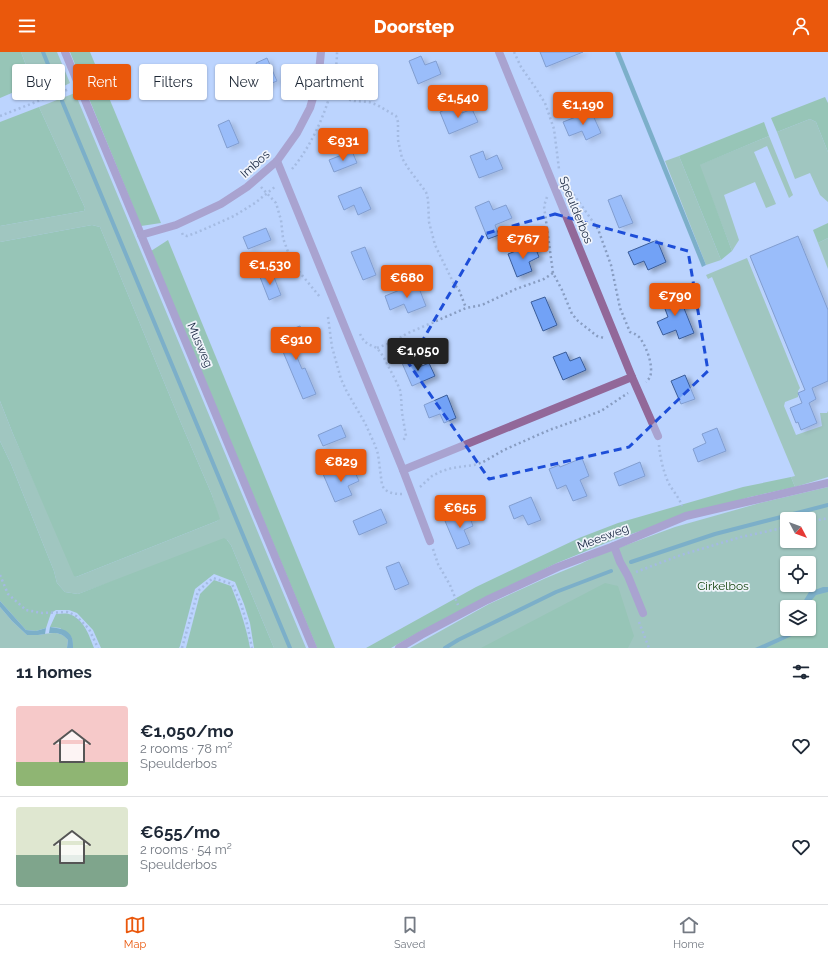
<!DOCTYPE html>
<html lang="en">
<head>
<meta charset="utf-8">
<style>
  body { margin:0; font-family:Raleway,sans-serif; background:#f6f6f7; color:#1f2937; height:100vh; display:flex; flex-direction:column; font-size:15px; white-space:nowrap }
  * { box-sizing:border-box; margin:0 }
  p { font-size:13px; color:#747a83 }
  .icon { flex:none; width:22px; height:22px; fill:none; stroke:currentColor; stroke-width:2; stroke-linecap:round; stroke-linejoin:round }
  .map { position:relative; height:596px; overflow:hidden }
  .drawer { display:flex; flex-direction:column; background:#fff; flex:1 }
  .drawer>* { flex:none }
  .hud { position:absolute; left:12px; top:12px; width:400px; height:36px; display:flex; gap:8px }
  .needle { width:26px; rotate:131deg }
  .controls { position:absolute; left:780px; top:460px; display:grid; gap:8px }
  .controls a { display:grid; place-items:center; width:36px; height:36px; border-radius:4px; background:#fff; box-shadow:0 1px 3px #0004; font-size:20px }
  .price { position:absolute; translate:-50% -34px; padding:0 9px; border-radius:4px; background:#ea580c; color:#fff; font-size:13px; line-height:26px; filter:drop-shadow(0 1px 2px #0008) }
  .price::after { content:''; position:absolute; left:50%; top:24px; width:12px; height:9px; margin-left:-6px; background:inherit; clip-path:polygon(0 0,100% 0,50% 100%) }
  .price.selected { background:#222; color:#fff }
  ul { padding:0; list-style:none }
  li { display:flex; align-items:center; gap:12px; height:100px; padding:0 16px }
  li+li { border-top:1px solid #e0e1e3 }
  li span { display:grid; place-items:center; flex:none; width:112px; height:80px; border-radius:4px; color:#555 }
  li>.icon { margin-inline-start:auto }
  span .icon { width:48px; height:48px; fill:#fffc; stroke-width:1 }
  li b { font-size:17px }
  h2 { display:flex; justify-content:space-between; align-items:center; height:48px; padding:0 16px; font-size:17px }
  .tag { padding:0 14px; border-radius:4px; background:#fff; box-shadow:0 1px 3px #0004; font-size:14px; line-height:36px }
  .tag.selected { background:#ea580c; color:#fff }
  header { display:flex; justify-content:space-between; align-items:center; height:52px; padding:0 16px; background:#ea580c; color:#fff; font-size:18px; font-weight:800 }
  .menu { display:flex; justify-content:space-around; align-items:center; height:56px; border-top:1px solid #e0e1e3; background:#fff; font-size:11px; color:#747a83 }
  .menu a { display:grid; justify-items:center; gap:2px }
  .menu .selected { color:#ea580c }
  .map>svg:first-child { display:block }
  .green { fill:#7fb676; fill-rule:evenodd }
  .forest { fill:#6cb362 }
  .water { fill:#2f848a }
  .lines { fill:none; stroke-linecap:round; stroke-linejoin:round }
  .stream { stroke:#2f848a; stroke-width:4 }
  .building { fill:#72a2f6; stroke:#3a5c98; filter:url(#shadow) }
  .path { stroke:#889dc2; stroke-width:2.5; stroke-dasharray:2 3; stroke-linecap:butt }
  .lane { stroke:#926899; stroke-width:8 }
  .street { stroke:#926899; stroke-width:8 }
  .marked { fill:none; stroke:#1d4ed8; stroke-width:3; stroke-dasharray:8 5; stroke-linejoin:round }
  .labels { text-anchor:middle; stroke-width:3.5; stroke-linejoin:round; paint-order:stroke }
  .street-label { font-size:12px; fill:#192742; stroke:#f0f4fb }
  .park-label { font-size:12px; fill:#15450f; stroke:#f0f4fb }
</style>
</head>
<body>
<header><svg class="icon" aria-label="menu" viewBox="0 0 24 24"><path d="M4 6h16M4 12h16M4 18h16"/></svg>Doorstep<svg class="icon" aria-label="person" viewBox="0 0 24 24"><circle cx="12" cy="8" r="4"/><path d="M4 21q1-7 8-7t8 7"/></svg></header>
<div class="map">
<svg width="828" height="596" viewBox="0 0 828 596">
  <defs>
    <filter id="shadow"><feDropShadow dx="4.5" dy="2.5" stdDeviation="2" flood-color="#0004"/></filter>
  </defs>
  <rect width="100%" height="100%" fill="#bcd4fe"/>
  <g class="green">
    <polygon points="21,0 57,0 70,31 60,36 38,44"/>
    <polygon points="75,41 306,596 274,596 231,493 227,488 78,542 65,540 57,531 54,519 11,412 0,389 0,349 13,382 76,525 217,469 219,467 212,443 181,371 100,175 92,173 0,190 0,174 84,159 85,156 39,55"/>
    <polygon points="810,67 816,70 828,100 828,150 820,143 810,121 795,127 777,80"/>
    <polygon points="769,84 793,143 789,146 767,94 754,100 776,152 766,156 755,130 724,143 739,188 732,199 699,113"/>
    <polygon points="679,104 721,208 706,213 665,109"/>
    <polygon points="828,186 828,217 818,191"/>
    <polygon points="747,206 800,336 798,339 798,345 785,350 784,354 796,383 822,374 820,361 827,361 828,359 828,425 795,435 791,425 795,424 712,225 708,227 706,223"/>
    <path d="M 828,435 L 828,596 L 410,596 L 489,552 L 546,526 L 580,512 L 599,503 L 675,475 L 760,451 ZM 787,467 L 809,467 L 809,489 L 787,489 ZM 787,511 L 809,511 L 809,533 L 787,533 ZM 787,555 L 809,555 L 809,577 L 787,577 Z"/>
    <path d="M 0,555 L 12,569 L 27,583 C 30,583 33,583 37,583 C 49,582 59,577 68,588 L 67,596 L 0,596 Z"/>
  </g>
  <g class="forest">
    <polygon points="0,0 21,0 33,32 0,46"/>
    <polygon points="70,0 90,0 161,171 141,174"/>
    <polygon points="825,45 828,51 828,100 816,70 810,67 777,80 771,66"/>
    <polygon points="39,55 85,156 84,159 0,174 0,70"/>
    <polygon points="764,70 769,84 700,113 732,199 721,208 679,104"/>
    <polygon points="828,171 828,186 818,191 813,178"/>
    <polygon points="92,173 100,175 181,371 212,443 220,467 217,469 76,525 74,524 13,382 0,349 0,190"/>
    <polygon points="168,188 335,596 317,596 151,199"/>
    <polygon points="0,389 11,412 54,519 57,531 65,540 78,542 224,486 227,488 231,493 274,596 254,596 250,571 244,552 235,530 214,522 195,537 180,594 179,596 101,596 93,578 77,561 69,558 56,558 51,561 46,576 36,579 26,578 0,549"/>
    <polygon points="791,425 795,435 750,445 674,468 613,488 557,511 486,546 421,579 391,596 366,596 476,535 579,486 618,471 743,435"/>
    <path d="M 214,528 L 231,534 C 239,554 246,574 250,596 L 186,596 L 200,542 Z"/>
    <polygon points="605,531 618,534 634,584 628,596 481,596"/>
    <polygon points="828,540 828,596 766,596 794,583 799,577 809,577 809,555 806,555 806,554 816,543"/>
    <path d="M 56,562 C 60,562 65,561 69,562 C 84,567 89,583 94,596 L 73,596 L 72,586 L 60,576 L 50,575 Z"/>
  </g>
  <g class="water">
    <polygon points="615,0 620,0 706,213 702,215"/>
    <polygon points="823,535 828,535 828,540 816,543 806,555 800,555 801,553 809,540"/>
    <polygon points="0,549 26,578 36,579 46,576 45,582 38,583 27,583 12,569 0,555"/>
    <path d="M 50,575 C 58,576 69,577 72,586 C 73,589 73,593 73,596 L 67,596 L 68,588 C 62,581 58,581 49,581 Z"/>
    <polygon points="793,577 799,577 794,583 770,594 766,596 755,596 791,580"/>
  </g>
  <g class="lines">
    <g class="stream">
      <polyline points="43,0 56,32"/>
      <polyline points="62,49 290,596"/>
      <polyline points="631,510 715,482 828,453"/>
      <polyline points="445,596 458,588 556,540 611,519"/>
    </g>
  </g>
  <g class="building">
    <polygon points="540,0 583,0 546,15"/>
    <polygon points="421,4 425,13 436,9 441,22 418,32 409,9"/>
    <polygon points="267,6 277,29 265,34 256,11"/>
    <polygon points="458,52 462,61 472,57 478,70 449,82 440,60"/>
    <polygon points="591,59 601,81 586,88 582,79 569,84 563,70"/>
    <polygon points="229,68 239,91 227,96 218,73"/>
    <polygon points="352,99 357,111 334,120 329,108"/>
    <polygon points="483,99 486,108 497,103 503,117 479,126 470,104"/>
    <polygon points="361,135 371,157 358,163 354,153 344,158 338,144"/>
    <polygon points="621,143 633,171 619,176 608,148"/>
    <polygon points="489,149 493,158 506,153 512,166 495,173 499,183 488,187 475,155"/>
    <polygon points="266,176 271,188 248,197 243,185"/>
    <polygon points="798,184 828,258 828,329 812,336 816,347 809,351 817,371 801,378 798,370 796,371 790,356 802,351 798,341 805,338 750,204"/>
    <polygon points="657,188 666,210 648,218 644,209 634,213 628,200"/>
    <polygon points="534,192 539,205 529,210 532,219 517,225 508,202"/>
    <polygon points="365,195 376,223 363,228 351,200"/>
    <polygon points="272,220 281,243 269,248 260,225"/>
    <polygon points="417,231 426,254 408,261 404,252 390,258 385,244"/>
    <polygon points="677,239 694,281 679,287 676,278 663,283 657,270 668,265 661,246"/>
    <polygon points="545,245 557,273 543,279 531,250"/>
    <polygon points="300,274 305,285 289,292 291,291 302,317 305,316 316,342 303,347 281,295 282,295 277,283"/>
    <polygon points="566,300 570,309 580,305 586,318 563,328 553,305"/>
    <polygon points="415,306 419,315 429,311 435,324 412,334 402,311"/>
    <polygon points="685,323 695,347 681,352 671,329"/>
    <polygon points="447,343 456,366 444,371 440,362 429,366 424,353"/>
    <polygon points="341,373 346,385 323,394 318,383"/>
    <polygon points="717,376 726,399 698,410 693,397 706,391 702,382"/>
    <polygon points="582,406 589,424 580,428 587,444 573,449 566,433 557,437 549,417 559,413 560,415"/>
    <polygon points="640,410 645,424 619,434 614,421"/>
    <polygon points="340,415 342,421 353,416 359,429 348,434 352,443 335,450 323,422"/>
    <polygon points="531,445 541,468 528,473 523,463 514,467 509,454"/>
    <polygon points="381,457 387,471 359,483 353,469"/>
    <polygon points="468,460 473,474 464,478 470,492 457,497 445,469"/>
    <polygon points="399,510 409,532 395,538 386,515"/>
  </g>
  <g class="lines">
    <g class="path">
      <polyline points="514,0 521,15 535,35 545,51 554,77 559,117"/>
      <polyline points="325,41 354,49 369,50 377,53 396,64 398,70 398,88 402,106 408,116 426,140 428,147 429,170 435,193 454,232 459,238 466,256"/>
      <polyline points="0,64 69,37"/>
      <path d="M 292,117 C 316,89 337,37 337,0"/>
      <path d="M 565,130 L 598,177 L 611,213 L 620,256 L 630,280 C 633,281 636,282 639,285 C 646,293 654,314 650,325 C 649,327 647,329 646,330"/>
      <polyline points="261,135 276,151 281,168 283,186 292,211 320,245"/>
      <polyline points="547,145 544,154 553,221 562,238 572,262 578,269 597,284 604,286"/>
      <polyline points="182,181 183,183 187,184 198,180 234,164 255,151 276,134"/>
      <path d="M 328,265 L 332,295 L 341,327 L 347,340 L 365,371 L 375,393 L 378,402 L 382,433 C 386,441 393,442 402,442"/>
      <polyline points="360,282 364,289 368,292 377,296 383,304 397,331 400,338 401,344 402,361 406,384 403,389"/>
      <polyline points="377,296 395,289 406,282 443,266 466,256 482,253 516,237 544,227 553,221"/>
      <path d="M 659,393 C 660,405 663,418 668,430 C 672,438 679,445 682,454"/>
      <polyline points="420,435 432,424 442,419 452,416 474,413 483,410 504,398 540,382 552,377 569,371 601,359 628,341"/>
      <polyline points="809,470 828,466"/>
      <polyline points="433,497 438,512 450,533 458,553"/>
      <polyline points="636,520 681,503 741,485 787,475"/>
      <polyline points="0,523 8,542 26,558 42,561 68,560 76,564 89,577 98,596"/>
      <polyline points="639,570 649,596"/>
      <polyline points="182,596 198,539 213,526 232,532 241,552 247,572 252,596"/>
    </g>
    <polyline class="lane" points="614,494 620,510 628,524 643,561"/>
    <g class="street">
      <polyline points="65,0 313,596"/>
      <polyline points="277,109 403,418 632,325 499,0"/>
      <polyline points="141,183 176,173 221,152 247,135 277,109 297,81 310,56 315,39 319,20 321,0"/>
      <polyline points="632,325 658,384"/>
      <polyline points="403,418 430,489"/>
      <polyline points="399,596 421,583 487,548 558,515 614,494 686,464 828,431"/>
    </g>
  </g>
  <path d="M0 0H828V596H0ZM 555,162 L 688,199 L 708,319 L 629,395 L 489,427 L 409,312 L 484,182 Z" fill="#bcd4fe" fill-opacity=".55" fill-rule="evenodd"/>
  <path class="marked" d="M 555,162 L 688,199 L 708,319 L 629,395 L 489,427 L 409,312 L 484,182 Z"/>
  <g class="labels">
    <g class="street-label">
      <text transform="translate(255 112) rotate(-42)" y="4">Imbos</text>
      <text transform="translate(576 158) rotate(68)" y="4">Speulderbos</text>
      <text transform="translate(200 293) rotate(67)" y="4">Musweg</text>
      <text transform="translate(603 485) rotate(-21)" y="4">Meesweg</text>
    </g>
    <g class="park-label">
      <text x="723" y="538">Cirkelbos</text>
    </g>
  </g>
</svg>
<div class="controls">
<a><svg class="needle" viewBox="-14 -14 28 28"><path d="M0-13l5 13h-10z" fill="#e53935"/><path d="M0 13l5-13h-10z" fill="#747a83"/></svg></a>
<a><svg class="icon" aria-label="locate" viewBox="0 0 24 24"><circle cx="12" cy="12" r="6"/><path d="M12 2v4M12 18v4M2 12h4M18 12h4"/></svg></a>
<a><svg class="icon" aria-label="layers" viewBox="0 0 24 24"><path d="M12 4l9 5-9 5-9-5zM3 14l9 5 9-5"/></svg></a>
</div>
<b class="price" style="left:458px;top:67px">€1,540</b>
<b class="price" style="left:583px;top:74px">€1,190</b>
<b class="price" style="left:343px;top:110px">€931</b>
<b class="price" style="left:523px;top:208px">€767</b>
<b class="price" style="left:270px;top:234px">€1,530</b>
<b class="price" style="left:407px;top:247px">€680</b>
<b class="price" style="left:675px;top:265px">€790</b>
<b class="price" style="left:296px;top:309px">€910</b>
<b class="price selected" style="left:418px;top:320px">€1,050</b>
<b class="price" style="left:341px;top:431px">€829</b>
<b class="price" style="left:460px;top:477px">€655</b>
<div class="hud">
<a class="tag">Buy</a>
<a class="tag selected">Rent</a>
<a class="tag">Filters</a>
<a class="tag">New</a>
<a class="tag">Apartment</a>
</div>
</div>
<section class="drawer">
<h2>11 homes<svg class="icon" aria-label="filters" viewBox="0 0 24 24"><path d="M4 7h16M4 17h16"/><circle cx="9" cy="7" r="2"/><circle cx="15" cy="17" r="2"/></svg></h2>
<ul>
<li><span style="background:linear-gradient(#f6c9c9 70%,#8fb573 0)"><svg class="icon" aria-label="home" viewBox="0 0 24 24"><path d="M3 11l9-7 9 7M6 9v11h12V9"/></svg></span><div><b>€1,050/mo</b><p>2 rooms · 78 m²</p><p>Speulderbos</p></div><svg class="icon" aria-label="heart" viewBox="0 0 24 24"><path d="M12 20l-8-8c-3-5 5-10 8-4 3-6 11-1 8 4z"/></svg></li>
<li><span style="background:linear-gradient(#dfe7d0 60%,#7fa58c 0)"><svg class="icon" aria-label="home" viewBox="0 0 24 24"><path d="M3 11l9-7 9 7M6 9v11h12V9"/></svg></span><div><b>€655/mo</b><p>2 rooms · 54 m²</p><p>Speulderbos</p></div><svg class="icon" aria-label="heart" viewBox="0 0 24 24"><path d="M12 20l-8-8c-3-5 5-10 8-4 3-6 11-1 8 4z"/></svg></li>
</ul>
</section>
<nav class="menu">
<a class="selected"><svg class="icon" aria-label="map" viewBox="0 0 24 24"><path d="M3 6l6-2 6 2 6-2v14l-6 2-6-2-6 2zM9 4v14M15 6v14"/></svg>Map</a>
<a><svg class="icon" aria-label="saved" viewBox="0 0 24 24"><path d="M7 4h10v16l-5-4-5 4z"/></svg>Saved</a>
<a><svg class="icon" aria-label="home" viewBox="0 0 24 24"><path d="M3 11l9-7 9 7M6 9v11h12V9"/></svg>Home</a>
</nav>
</body>
</html>
